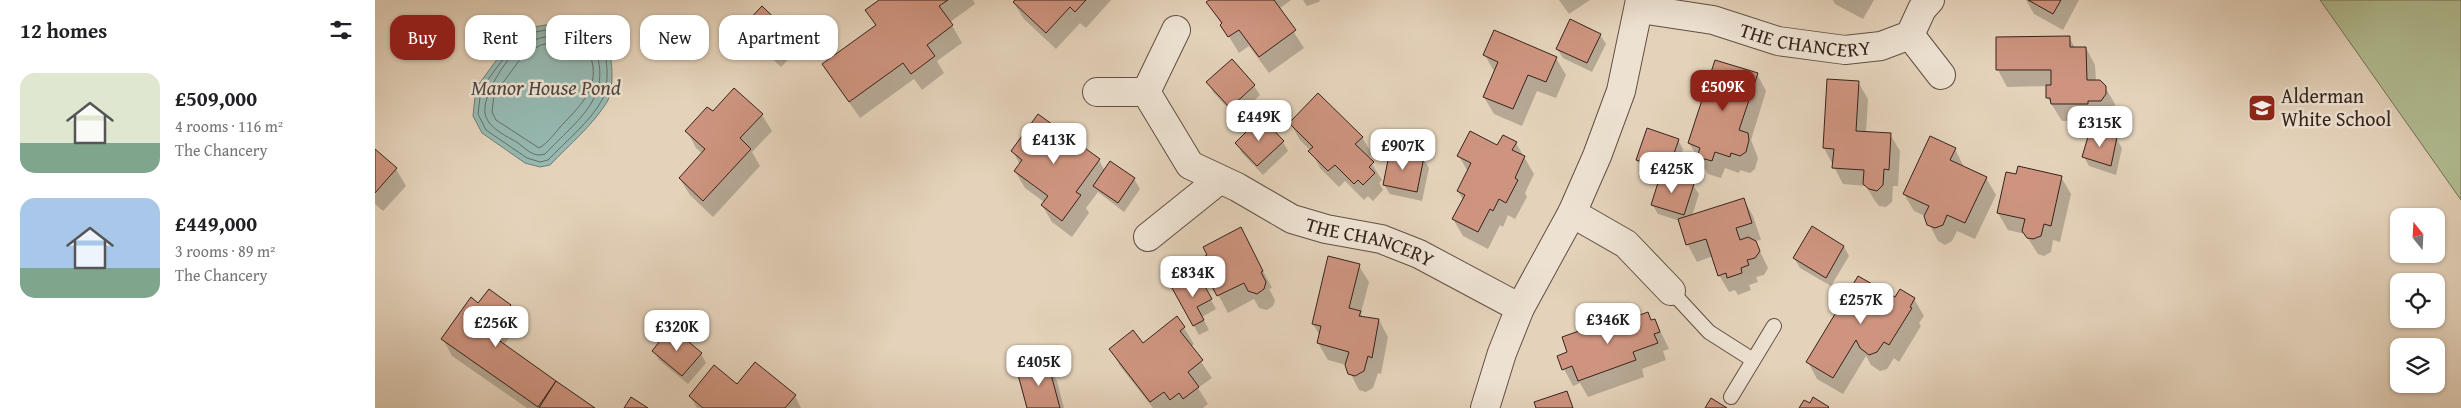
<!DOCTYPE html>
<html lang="en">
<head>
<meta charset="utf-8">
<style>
  body { margin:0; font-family:"Gentium Book Plus",serif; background:#f2f2f2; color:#202124; height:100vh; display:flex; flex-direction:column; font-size:19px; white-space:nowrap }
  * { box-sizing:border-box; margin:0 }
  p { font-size:16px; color:#757577 }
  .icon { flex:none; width:28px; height:28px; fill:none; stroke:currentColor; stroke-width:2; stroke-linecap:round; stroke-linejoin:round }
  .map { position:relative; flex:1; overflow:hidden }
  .drawer { display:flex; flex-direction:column; background:#fff; width:375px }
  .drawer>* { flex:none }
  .hud { position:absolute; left:15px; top:15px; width:475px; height:45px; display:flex; gap:10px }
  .needle { width:32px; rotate:342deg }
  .controls { position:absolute; left:2015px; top:208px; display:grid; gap:10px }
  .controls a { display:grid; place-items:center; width:55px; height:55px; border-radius:10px; background:#fff; box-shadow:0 1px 4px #0004; font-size:25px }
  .price { position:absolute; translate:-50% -42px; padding:0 11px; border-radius:10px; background:#fff; color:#222; font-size:16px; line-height:32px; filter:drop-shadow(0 1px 2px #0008) }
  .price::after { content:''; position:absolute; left:50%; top:30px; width:15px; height:11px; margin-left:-8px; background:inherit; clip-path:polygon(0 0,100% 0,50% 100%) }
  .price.current { background:#8f2418; color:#fff }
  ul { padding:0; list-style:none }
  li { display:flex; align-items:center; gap:15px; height:125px; padding:0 20px }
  li span { display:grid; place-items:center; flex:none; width:140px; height:100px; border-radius:15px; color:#555 }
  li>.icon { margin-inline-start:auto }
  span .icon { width:60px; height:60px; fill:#fffc; stroke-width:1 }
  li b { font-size:21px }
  h2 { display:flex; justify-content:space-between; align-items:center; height:60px; padding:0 20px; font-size:21px }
  .pill { padding:0 18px; border-radius:15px; background:#fff; box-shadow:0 1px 4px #0004; font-size:18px; line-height:45px }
  .pill.current { background:#8f2418; color:#fff }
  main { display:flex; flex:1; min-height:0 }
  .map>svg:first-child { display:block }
  .green { fill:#b1bd92; stroke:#747057 }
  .water { fill:#95b8b0; stroke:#6f7c75 }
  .shadow { fill:#0003 }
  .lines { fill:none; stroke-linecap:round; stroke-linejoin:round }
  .shore { stroke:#666e66; stroke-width:1 }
  .building { fill:#ce947f; stroke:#36231c }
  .lane-casing { stroke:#624f44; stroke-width:16 }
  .street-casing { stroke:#624f44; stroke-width:30 }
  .lane { stroke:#ede2d2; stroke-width:14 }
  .street { stroke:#ede2d2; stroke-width:28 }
  .labels { text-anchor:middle; stroke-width:5; stroke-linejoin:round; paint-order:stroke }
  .street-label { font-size:20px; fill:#36231c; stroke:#ede2d2 }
  .poi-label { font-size:20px; fill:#36231c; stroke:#ede2d2; text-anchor:start }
  .water-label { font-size:21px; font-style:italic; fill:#4e4841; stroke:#ede2d2 }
</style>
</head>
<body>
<main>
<section class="drawer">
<h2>12 homes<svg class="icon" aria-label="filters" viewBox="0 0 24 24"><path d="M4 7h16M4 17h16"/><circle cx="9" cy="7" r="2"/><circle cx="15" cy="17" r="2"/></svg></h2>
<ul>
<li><span style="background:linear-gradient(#dfe7d0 70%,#7fa58c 0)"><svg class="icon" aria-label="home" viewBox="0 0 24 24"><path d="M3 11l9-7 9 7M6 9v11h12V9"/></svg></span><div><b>£509,000</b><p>4 rooms · 116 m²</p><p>The Chancery</p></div></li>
<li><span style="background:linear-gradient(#a9c7e8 70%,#7fa58c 0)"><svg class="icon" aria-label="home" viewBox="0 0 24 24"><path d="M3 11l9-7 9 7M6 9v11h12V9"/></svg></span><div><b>£449,000</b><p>3 rooms · 89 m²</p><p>The Chancery</p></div></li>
</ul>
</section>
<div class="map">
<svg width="2086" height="408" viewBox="0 0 2086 408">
  <rect width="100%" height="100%" fill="#e4d2ba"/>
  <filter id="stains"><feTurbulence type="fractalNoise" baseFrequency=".004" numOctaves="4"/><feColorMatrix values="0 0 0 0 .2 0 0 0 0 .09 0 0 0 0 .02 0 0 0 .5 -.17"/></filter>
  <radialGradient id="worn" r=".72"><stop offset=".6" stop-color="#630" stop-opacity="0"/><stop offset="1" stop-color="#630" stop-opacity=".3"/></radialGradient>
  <polygon class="green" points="1945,0 2086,0 2086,200"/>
  <path class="water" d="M 188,22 C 200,24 214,25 224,33 C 239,44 240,88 232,102 C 217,126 194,145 175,165 L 165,167 L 150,163 L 107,133 L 98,116 L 101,88 L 137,39 L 159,27 Z"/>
  <g class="shadow">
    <polygon points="506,0 598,0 600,4 575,22 587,43 562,61 569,73 547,90 539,79 485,118 448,65 501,26 491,10"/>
    <polygon points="641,0 736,0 711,28 705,23 681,49 649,19 639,3"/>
    <polygon points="836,0 916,0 904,9 929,48 894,73 874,46 864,53 833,2"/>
    <polygon points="928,0 945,0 944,2 932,6"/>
    <polygon points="1184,0 1215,0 1194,14"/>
    <polygon points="1458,0 1499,0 1488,19 1460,4"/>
    <polygon points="1651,0 1704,0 1688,30 1659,14"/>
    <polygon points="368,28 419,38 425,48 406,67 374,37"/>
    <polygon points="1225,35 1231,44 1217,72 1188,58 1182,49"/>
    <polygon points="1694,37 1700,48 1711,48 1720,65 1721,81 1730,87 1740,104 1740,111 1735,117 1722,118 1722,120 1687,121 1672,97 1672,86 1632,87 1623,70"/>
    <polygon points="1110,55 1181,58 1191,75 1181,98 1162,91 1147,126 1119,114 1109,97 1120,73"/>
    <polygon points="856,61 879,86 885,95 861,117 838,92 833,82"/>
    <polygon points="1382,74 1391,91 1376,140 1383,158 1380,169 1375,173 1365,170 1364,173 1350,168 1346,178 1333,174 1314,143"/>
    <polygon points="1483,82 1493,99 1491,133 1515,134 1525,151 1523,186 1518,186 1517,202 1511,207 1504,206 1500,201 1491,186 1468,184 1449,148"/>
    <polygon points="387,115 397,131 377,152 385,166 338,217 315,195 305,179 328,154 321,148 312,131"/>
    <polygon points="915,123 987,137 997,154 993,158 1007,180 1004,183 1008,190 998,201 993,196 989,200 970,181 964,187 945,168 936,151 925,140"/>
    <polygon points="1741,138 1747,148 1741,175 1714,166 1709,157"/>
    <polygon points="1303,140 1308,149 1299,178 1318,185 1324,194 1317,216 1369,200 1378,216 1386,240 1380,241 1393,268 1389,275 1381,277 1383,282 1374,285 1376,290 1363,295 1360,290 1354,292 1344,275 1338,256 1322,262 1313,245 1305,221 1283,214 1277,204 1286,176 1267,170 1262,160"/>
    <polygon points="908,142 913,151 888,175 867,153 862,144"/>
    <polygon points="1141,143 1159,174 1150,193 1152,197 1140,219 1133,215 1128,227 1125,225 1113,249 1088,236 1078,219 1088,200 1083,191 1093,172 1084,156"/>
    <polygon points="1580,149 1589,167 1611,178 1621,195 1600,239 1582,231 1577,241 1570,245 1563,241 1550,216 1539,211 1529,194"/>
    <polygon points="0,151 21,169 31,186 8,211 0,204"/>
    <polygon points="638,151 724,160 730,171 736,163 759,179 765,189 749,212 723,192 711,208 714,213 697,237 677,222 667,205 669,202 650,188 640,171 645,165"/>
    <polygon points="1048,158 1054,168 1047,201 1015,194 1009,185"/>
    <polygon points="1686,177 1696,194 1685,242 1678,240 1676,252 1669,256 1663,254 1650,234 1633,230 1623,213"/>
    <polygon points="875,246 897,288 894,289 900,300 898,306 892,310 884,308 879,299 853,313 825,260"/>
    <polygon points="1469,247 1474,256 1456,286 1425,268 1419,258"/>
    <polygon points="984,266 994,282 986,313 988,318 1004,320 1013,337 1006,374 1003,373 998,388 991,392 984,390 971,365 953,360 943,343 945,336 938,324"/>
    <polygon points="822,275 841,309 827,317 834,330 824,335 798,288"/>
    <polygon points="1520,299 1539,299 1549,316 1544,323 1546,326 1524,362 1519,358 1512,369 1505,371 1496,365 1491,356 1468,394 1442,379 1433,362"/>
    <polygon points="104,305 135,306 145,322 129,345 218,408 152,408 77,356 68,339"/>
    <polygon points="1246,318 1249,322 1280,320 1294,349 1288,351 1291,360 1267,369 1269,377 1213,397 1205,383 1198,386 1189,369 1194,352"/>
    <polygon points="809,328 819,344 816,347 837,378 823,388 833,404 828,408 778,408 745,366 736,349 768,344"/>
    <polygon points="279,351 326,354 331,363 313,384 284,360"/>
    <polygon points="672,364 682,381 689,408 653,408"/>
    <polygon points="362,385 420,396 426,408 322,408 315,396"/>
  </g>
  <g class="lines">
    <g class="shore">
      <path d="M 188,27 C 199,29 212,30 221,37 C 234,48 235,86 227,100 C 215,122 191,141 173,160 L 165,162 L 152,158 L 111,130 L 103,114 L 106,89 L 140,43 L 161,32 Z"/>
      <path d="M 188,34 L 203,35 L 217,43 C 242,95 202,120 170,154 C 159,158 151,149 143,143 C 132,136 112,128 110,113 C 107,96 131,58 145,48 C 157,38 173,36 188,34 Z"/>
      <path d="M 188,41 L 201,43 L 212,48 C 229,83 209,102 186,126 C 180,133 173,143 164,148 L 121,120 L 117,112 L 119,95 L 149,54 L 166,45 Z"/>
    </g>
  </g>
  <g class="building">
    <polygon points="504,0 573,0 564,6 578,25 552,45 560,56 536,74 528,63 474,102 447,64 501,25 490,10"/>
    <polygon points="640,0 711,0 700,12 695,7 671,33 638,2"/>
    <polygon points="834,0 899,0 921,30 884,57 864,30 853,37 845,25 847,23 831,2"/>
    <polygon points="1653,0 1686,0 1678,14"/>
    <polygon points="387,6 420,38 400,59 367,27"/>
    <polygon points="1195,19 1226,34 1212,63 1181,49"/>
    <polygon points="1119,30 1182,57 1171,82 1153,75 1138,109 1108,97 1123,62 1108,55"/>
    <polygon points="1695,36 1695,47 1711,47 1712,80 1725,80 1731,86 1731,94 1726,101 1713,101 1713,104 1676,104 1675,98 1671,98 1671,85 1676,85 1676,70 1621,70 1621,37"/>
    <polygon points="857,59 880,85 855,108 831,82"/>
    <polygon points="1340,60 1383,73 1364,130 1373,133 1374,140 1371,152 1365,156 1356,153 1355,157 1340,152 1337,161 1322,157 1325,148 1313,143"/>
    <polygon points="1452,79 1484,81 1481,131 1516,133 1514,170 1509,169 1508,185 1502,191 1494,189 1488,184 1489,170 1457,168 1459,149 1448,148"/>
    <polygon points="359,88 388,114 365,138 376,149 328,201 304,178 330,149 310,131 332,107 338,111"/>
    <polygon points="943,93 988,137 980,144 999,162 994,167 1000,173 988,185 983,180 979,184 960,165 953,171 933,151 938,147 914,123"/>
    <polygon points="663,114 725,159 701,192 706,195 687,221 666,205 673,196 639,171 647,160 636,151"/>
    <polygon points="886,117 909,141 882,166 860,143"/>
    <polygon points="1272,128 1304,139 1293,171 1261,160"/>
    <polygon points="1715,130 1742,137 1736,166 1707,157"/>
    <polygon points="1095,131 1122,145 1128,135 1142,142 1137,150 1150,156 1140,178 1143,180 1131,203 1124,199 1118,211 1115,209 1103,232 1077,219 1090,195 1082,191 1096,163 1082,156"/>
    <polygon points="1555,136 1581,148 1575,160 1612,177 1590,223 1572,215 1568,225 1560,228 1552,225 1549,216 1554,206 1528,194"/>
    <polygon points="0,149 22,168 0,193"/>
    <polygon points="1015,150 1049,157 1042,192 1008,185"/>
    <polygon points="735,161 760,178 743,203 718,186"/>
    <polygon points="1643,166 1687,176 1676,226 1669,224 1666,236 1658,239 1652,238 1647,231 1650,219 1622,213 1631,172 1641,174"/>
    <polygon points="1286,173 1319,184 1309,215 1276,205"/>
    <polygon points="1369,198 1377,223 1361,228 1365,240 1373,237 1381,241 1385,251 1380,258 1372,260 1374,265 1366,268 1367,273 1352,278 1351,273 1343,276 1331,239 1311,245 1303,219"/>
    <polygon points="1437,226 1469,246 1451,278 1418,258"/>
    <polygon points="866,227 888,271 886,272 891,282 889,289 882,294 873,291 869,283 842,296 823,260 832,255 828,247"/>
    <polygon points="953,256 985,264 974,308 986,311 984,316 1004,319 997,358 993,356 989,371 980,376 973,374 970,365 974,352 942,343 946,326 937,324"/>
    <polygon points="823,274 837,299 822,307 829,320 818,326 797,288"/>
    <polygon points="1483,276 1520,297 1525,289 1540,298 1535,307 1537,308 1514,345 1509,342 1502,352 1494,355 1485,348 1481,340 1458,378 1431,362"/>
    <polygon points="114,289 136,305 115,334 181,381 163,407 66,339 96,297 103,303"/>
    <polygon points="1273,312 1276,320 1280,319 1285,332 1279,334 1283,343 1258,352 1261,360 1203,381 1197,366 1187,370 1182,356 1192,352 1187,337 1247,316 1248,321"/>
    <polygon points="802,316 810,327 805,331 828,360 813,372 824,387 808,399 804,393 795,400 789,392 775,402 734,349 758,330 768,343"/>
    <polygon points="296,327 327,353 307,376 277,351"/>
    <polygon points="380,362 421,395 410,408 328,408 314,396 339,365 362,384"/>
    <polygon points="673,363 685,408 652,408 642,371"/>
    <polygon points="181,381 220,408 164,408"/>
    <polygon points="1192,391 1198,408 1161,408 1159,402"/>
    <polygon points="256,397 273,408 249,408"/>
    <polygon points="1438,397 1454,407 1453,408 1424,408 1429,400 1435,403"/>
    <polygon points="1336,398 1352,408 1330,408"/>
  </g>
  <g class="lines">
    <defs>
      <g id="lane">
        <polyline points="1296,291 1334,332 1378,360"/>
        <polyline points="1356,397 1399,326"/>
      </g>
      <g id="street">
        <path id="s1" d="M 1265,9 L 1338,20 L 1403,41 L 1470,50 L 1506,46 L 1535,35 L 1547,9 L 1555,0"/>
        <polyline points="1535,35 1566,75"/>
        <polyline points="722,92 771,92 801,30"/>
        <path id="s2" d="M 771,92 L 815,165 L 862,187 L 917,219 L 951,229 L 1006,239 L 1044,254 L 1145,308"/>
        <polyline points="1197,213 1251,244 1296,291"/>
        <polyline points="773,237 844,180"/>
        <polyline points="1110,408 1127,353 1145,308 1197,213 1222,156 1246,91 1265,0"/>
      </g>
    </defs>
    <use href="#lane" class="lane-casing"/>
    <use href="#street" class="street-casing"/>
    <use href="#lane" class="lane"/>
    <use href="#street" class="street"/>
  </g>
  <defs>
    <symbol id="school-square" viewBox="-11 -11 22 22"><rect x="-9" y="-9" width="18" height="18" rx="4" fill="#8f2418" stroke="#ede2d2"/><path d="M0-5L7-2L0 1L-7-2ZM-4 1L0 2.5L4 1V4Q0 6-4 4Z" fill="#fff"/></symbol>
  </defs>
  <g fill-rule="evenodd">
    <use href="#school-square" x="1871" y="92" width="32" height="32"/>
  </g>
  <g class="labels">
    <g class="street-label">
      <text dy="7" stroke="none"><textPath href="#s1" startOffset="169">THE CHANCERY</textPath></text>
      <text dy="7" stroke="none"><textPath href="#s2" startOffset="282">THE CHANCERY</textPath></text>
    </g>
    <g class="poi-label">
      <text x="1906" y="103">Alderman<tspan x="1906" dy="23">White School</tspan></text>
    </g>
    <g class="water-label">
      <text x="171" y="95">Manor House Pond</text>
    </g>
  </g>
  <rect width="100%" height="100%" filter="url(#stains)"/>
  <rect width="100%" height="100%" fill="url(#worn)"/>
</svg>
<div class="controls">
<a><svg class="needle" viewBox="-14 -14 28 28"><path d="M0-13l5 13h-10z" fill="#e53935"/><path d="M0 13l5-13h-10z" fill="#757577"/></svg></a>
<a><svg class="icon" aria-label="locate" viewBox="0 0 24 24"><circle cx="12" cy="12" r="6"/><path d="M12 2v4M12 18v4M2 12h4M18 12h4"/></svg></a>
<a><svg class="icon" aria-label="layers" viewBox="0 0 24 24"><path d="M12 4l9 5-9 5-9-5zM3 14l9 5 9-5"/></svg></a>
</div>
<b class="price current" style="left:1348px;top:112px">£509K</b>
<b class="price" style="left:884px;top:142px">£449K</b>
<b class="price" style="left:1725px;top:148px">£315K</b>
<b class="price" style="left:679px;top:165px">£413K</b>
<b class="price" style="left:1028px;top:171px">£907K</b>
<b class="price" style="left:1297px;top:194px">£425K</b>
<b class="price" style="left:818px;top:298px">£834K</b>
<b class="price" style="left:1486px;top:325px">£257K</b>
<b class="price" style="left:1233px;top:345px">£346K</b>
<b class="price" style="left:121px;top:348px">£256K</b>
<b class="price" style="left:302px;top:352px">£320K</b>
<b class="price" style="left:664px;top:387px">£405K</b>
<div class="hud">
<a class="pill current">Buy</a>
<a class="pill">Rent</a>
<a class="pill">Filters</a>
<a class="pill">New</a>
<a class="pill">Apartment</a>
</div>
</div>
</main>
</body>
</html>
